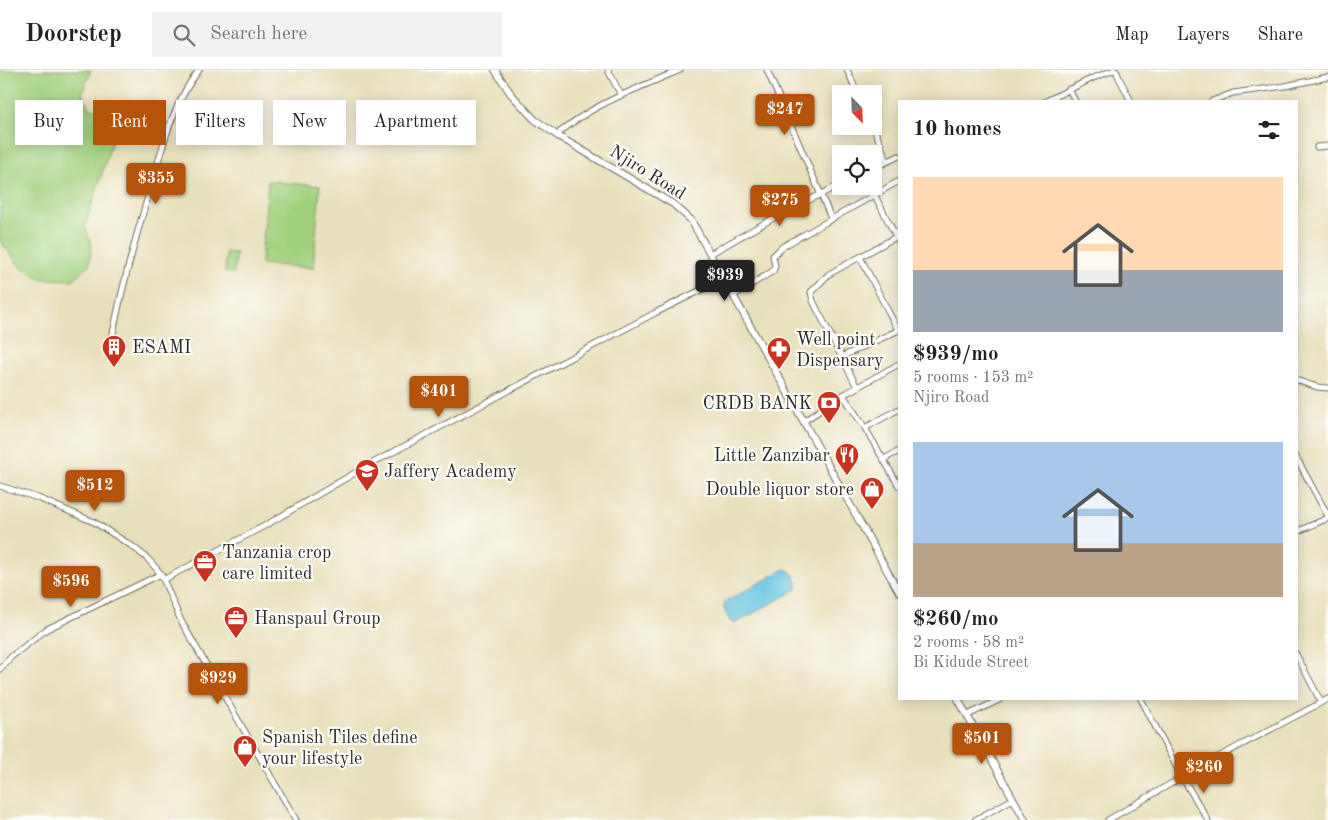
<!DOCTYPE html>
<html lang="en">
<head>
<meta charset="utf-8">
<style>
  body { margin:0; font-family:"Old Standard TT",serif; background:#f2f2f2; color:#222; height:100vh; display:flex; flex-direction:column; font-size:19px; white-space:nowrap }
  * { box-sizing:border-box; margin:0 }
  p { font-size:16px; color:#767676 }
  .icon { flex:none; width:28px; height:28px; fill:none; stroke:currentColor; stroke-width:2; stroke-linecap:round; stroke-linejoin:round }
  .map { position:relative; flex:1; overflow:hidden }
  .side { position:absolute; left:898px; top:30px; width:400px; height:600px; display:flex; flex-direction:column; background:#fff; border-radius:0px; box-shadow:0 2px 12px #0003 }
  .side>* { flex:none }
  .hud { position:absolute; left:15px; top:30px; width:475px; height:45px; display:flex; gap:10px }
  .needle { width:32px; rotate:157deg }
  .controls { position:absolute; left:832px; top:15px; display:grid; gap:10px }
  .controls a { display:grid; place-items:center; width:50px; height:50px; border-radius:0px; background:#fff; box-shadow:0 2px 12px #0003; font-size:25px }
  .price { position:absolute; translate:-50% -42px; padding:0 11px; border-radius:5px; background:#b45309; color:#fff; font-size:16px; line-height:32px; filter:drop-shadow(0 1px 2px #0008) }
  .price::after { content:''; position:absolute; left:50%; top:30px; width:15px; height:11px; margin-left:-8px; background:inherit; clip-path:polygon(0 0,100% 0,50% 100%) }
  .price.on { background:#222; color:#fff }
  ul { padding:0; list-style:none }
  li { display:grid; align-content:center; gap:10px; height:265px; padding:0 15px }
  li span { display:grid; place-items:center; height:155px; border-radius:0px; color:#555 }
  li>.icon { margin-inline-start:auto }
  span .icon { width:90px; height:90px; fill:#fffc; stroke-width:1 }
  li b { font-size:21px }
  h2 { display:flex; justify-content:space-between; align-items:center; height:60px; padding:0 15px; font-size:21px }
  .chip { padding:0 18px; border-radius:0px; background:#fff; box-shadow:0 2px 12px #0003; font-size:18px; line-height:45px }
  .chip.on { background:#b45309; color:#fff }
  header { display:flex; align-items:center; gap:30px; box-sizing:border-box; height:70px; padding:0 25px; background:#fff; border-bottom:1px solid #e0e0e0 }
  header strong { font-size:24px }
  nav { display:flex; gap:28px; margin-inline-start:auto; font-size:18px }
  .search { width:350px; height:45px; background:#f2f2f2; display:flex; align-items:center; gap:12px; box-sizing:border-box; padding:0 18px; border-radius:0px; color:#767676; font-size:19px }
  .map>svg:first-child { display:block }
  .green { fill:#a2d17e; stroke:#667e54 }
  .water { fill:#65c5e4; stroke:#487888 }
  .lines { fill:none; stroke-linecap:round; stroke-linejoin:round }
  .minor-casing { stroke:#6d6a5e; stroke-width:7 }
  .tertiary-casing { stroke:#6d6a5e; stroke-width:8 }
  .minor { stroke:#fff; stroke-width:5 }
  .tertiary { stroke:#fff; stroke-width:6 }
  .labels { text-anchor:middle; stroke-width:4.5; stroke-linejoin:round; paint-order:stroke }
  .street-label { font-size:18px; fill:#2b2b2b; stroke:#fdfcf7 }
  .poi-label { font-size:18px; fill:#2b2b2b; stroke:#fdfcf7; text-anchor:start }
</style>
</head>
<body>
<header>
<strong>Doorstep</strong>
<div class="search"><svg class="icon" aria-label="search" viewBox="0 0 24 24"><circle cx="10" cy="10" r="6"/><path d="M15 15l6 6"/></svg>Search here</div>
<nav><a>Map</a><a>Layers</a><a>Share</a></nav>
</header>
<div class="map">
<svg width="1328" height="750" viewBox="0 0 1328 750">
  <rect width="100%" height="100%" fill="#fdfcf7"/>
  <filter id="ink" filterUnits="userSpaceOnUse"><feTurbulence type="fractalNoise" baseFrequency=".02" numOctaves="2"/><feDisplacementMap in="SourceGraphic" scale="10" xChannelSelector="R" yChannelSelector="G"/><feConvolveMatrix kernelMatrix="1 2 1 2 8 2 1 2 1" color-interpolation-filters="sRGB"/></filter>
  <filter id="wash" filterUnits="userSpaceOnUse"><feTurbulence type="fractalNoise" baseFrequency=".0096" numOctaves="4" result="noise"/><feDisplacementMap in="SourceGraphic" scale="20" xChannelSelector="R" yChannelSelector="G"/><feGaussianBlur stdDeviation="1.12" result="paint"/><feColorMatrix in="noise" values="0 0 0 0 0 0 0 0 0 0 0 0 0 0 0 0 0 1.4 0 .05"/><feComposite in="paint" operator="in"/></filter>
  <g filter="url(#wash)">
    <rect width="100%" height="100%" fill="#e8e0bc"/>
    <g class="green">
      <polygon points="0,0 91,0 82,24 90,38 120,47 85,156 92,176 89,195 73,210 41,209 19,195 0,171"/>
      <polygon points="268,111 320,116 313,198 261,194"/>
      <polygon points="226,182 236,183 234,203 225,202"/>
    </g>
    <path class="water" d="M 786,499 C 793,502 799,512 797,519 L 736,553 L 731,552 C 727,545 722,539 725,532 L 783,500 Z"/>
  </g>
  <g filter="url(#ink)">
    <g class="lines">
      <defs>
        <g id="minor">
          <polyline points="608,0 621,25"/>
          <polyline points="767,0 831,148"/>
          <polyline points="847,0 858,24"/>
          <polyline points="1116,0 1119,8 1131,31"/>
          <polyline points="1069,19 1075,31"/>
          <polyline points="1046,31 1093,8 1114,0"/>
          <polyline points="1212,31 1233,23 1285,16 1328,7"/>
          <polyline points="873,56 887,91"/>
          <path d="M 558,66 L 560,62 C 595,33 639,18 680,0"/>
          <polyline points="1317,77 1328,76"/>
          <polyline points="874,98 899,86"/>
          <polyline points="874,124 899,172"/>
          <polyline points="710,184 770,150 841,114"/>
          <polyline points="860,187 898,260"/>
          <polyline points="734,225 773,201 775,196 773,186 782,177 899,111"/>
          <path d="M 112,268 C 122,218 134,172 149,123 C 162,80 171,36 199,0"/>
          <polyline points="841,287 899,260"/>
          <polyline points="1296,310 1317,317 1328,318"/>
          <polyline points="857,317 813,231 811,222 829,204 896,167"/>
          <polyline points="843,325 865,358 899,416"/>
          <polyline points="804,351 843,325 899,294"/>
          <polyline points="865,358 899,339"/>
          <polyline points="1296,387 1328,446"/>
          <polyline points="884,389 899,381"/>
          <polyline points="0,416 38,428 94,452 132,476 147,488 161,504 181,551 296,750"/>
          <polyline points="1296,462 1328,448"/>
          <polyline points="165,509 266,455 365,397 655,243 725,208"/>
          <polyline points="1296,584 1321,632"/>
          <polyline points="0,599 12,586 47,559 161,504"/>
          <polyline points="1141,629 1182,707 1208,750"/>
          <polyline points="968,645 1001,629"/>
          <polyline points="975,750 1013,729"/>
          <polyline points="1108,750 1205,694 1328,629"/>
        </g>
        <g id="tertiary">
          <polyline points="495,0 511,24 534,49 558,66 673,134 691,150 899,522"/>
          <polyline points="958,629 1025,750"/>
        </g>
      </defs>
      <use href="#minor" class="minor-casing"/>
      <use href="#tertiary" class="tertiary-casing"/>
      <use href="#minor" class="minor"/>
      <use href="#tertiary" class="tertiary"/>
    </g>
  </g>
  <defs>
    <symbol id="building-pin" viewBox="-11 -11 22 30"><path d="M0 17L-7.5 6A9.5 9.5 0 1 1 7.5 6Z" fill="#c8321e" stroke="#fdfcf7"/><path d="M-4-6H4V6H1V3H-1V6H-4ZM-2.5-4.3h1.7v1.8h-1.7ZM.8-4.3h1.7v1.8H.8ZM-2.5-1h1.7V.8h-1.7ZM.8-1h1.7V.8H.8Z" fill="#fff"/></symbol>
    <symbol id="pharmacy-pin" viewBox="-11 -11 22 30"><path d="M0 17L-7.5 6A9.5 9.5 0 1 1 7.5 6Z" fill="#c8321e" stroke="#fdfcf7"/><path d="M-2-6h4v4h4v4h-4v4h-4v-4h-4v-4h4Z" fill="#fff"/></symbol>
    <symbol id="bank-pin" viewBox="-11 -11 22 30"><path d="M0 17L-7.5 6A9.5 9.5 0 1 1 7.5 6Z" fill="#c8321e" stroke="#fdfcf7"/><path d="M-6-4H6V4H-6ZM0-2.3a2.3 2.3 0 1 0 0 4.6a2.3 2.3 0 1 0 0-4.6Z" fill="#fff"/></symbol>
    <symbol id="restaurant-pin" viewBox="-11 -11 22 30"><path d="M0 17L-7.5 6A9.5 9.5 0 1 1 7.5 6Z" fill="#c8321e" stroke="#fdfcf7"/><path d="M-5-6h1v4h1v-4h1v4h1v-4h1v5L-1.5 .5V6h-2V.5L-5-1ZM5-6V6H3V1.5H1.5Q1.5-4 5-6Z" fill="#fff"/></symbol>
    <symbol id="school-pin" viewBox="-11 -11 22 30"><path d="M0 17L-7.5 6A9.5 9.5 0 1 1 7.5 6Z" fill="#c8321e" stroke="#fdfcf7"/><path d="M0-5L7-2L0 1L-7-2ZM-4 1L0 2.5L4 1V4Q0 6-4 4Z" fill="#fff"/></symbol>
    <symbol id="shop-pin" viewBox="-11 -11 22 30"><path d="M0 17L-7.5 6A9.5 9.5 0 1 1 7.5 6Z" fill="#c8321e" stroke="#fdfcf7"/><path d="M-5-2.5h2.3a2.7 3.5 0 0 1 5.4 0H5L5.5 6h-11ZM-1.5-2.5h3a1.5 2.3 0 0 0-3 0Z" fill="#fff"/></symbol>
    <symbol id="office-pin" viewBox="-11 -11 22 30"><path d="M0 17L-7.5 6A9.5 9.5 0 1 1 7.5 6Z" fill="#c8321e" stroke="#fdfcf7"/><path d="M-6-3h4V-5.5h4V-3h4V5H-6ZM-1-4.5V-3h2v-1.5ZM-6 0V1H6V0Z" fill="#fff"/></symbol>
  </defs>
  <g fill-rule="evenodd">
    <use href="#building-pin" x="100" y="263" width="28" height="38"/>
    <use href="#pharmacy-pin" x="765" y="265" width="28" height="38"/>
    <use href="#bank-pin" x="815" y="319" width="28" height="38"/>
    <use href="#restaurant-pin" x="833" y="371" width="28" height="38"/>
    <use href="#school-pin" x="353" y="387" width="28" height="38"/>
    <use href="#shop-pin" x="858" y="405" width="28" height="38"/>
    <use href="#office-pin" x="191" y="478" width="28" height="38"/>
    <use href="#office-pin" x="222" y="534" width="28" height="38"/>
    <use href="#shop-pin" x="231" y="663" width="28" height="38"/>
  </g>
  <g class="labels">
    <g class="street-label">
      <text transform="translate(648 102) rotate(32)" y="6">Njiro Road</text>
    </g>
    <g class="poi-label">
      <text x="796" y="275">Well point<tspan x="796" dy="21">Dispensary</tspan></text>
      <text x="132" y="283">ESAMI</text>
      <text x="812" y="339" text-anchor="end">CRDB BANK</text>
      <text x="830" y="391" text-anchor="end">Little Zanzibar</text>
      <text x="384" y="407">Jaffery Academy</text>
      <text x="854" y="425" text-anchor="end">Double liquor store</text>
      <text x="222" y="488">Tanzania crop<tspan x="222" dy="21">care limited</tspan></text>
      <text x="254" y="554">Hanspaul Group</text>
      <text x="262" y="673">Spanish Tiles define<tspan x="262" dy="21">your lifestyle</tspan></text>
    </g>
  </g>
</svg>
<div class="controls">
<a><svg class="needle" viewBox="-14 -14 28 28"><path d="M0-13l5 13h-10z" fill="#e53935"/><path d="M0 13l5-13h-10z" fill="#767676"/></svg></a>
<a><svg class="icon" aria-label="locate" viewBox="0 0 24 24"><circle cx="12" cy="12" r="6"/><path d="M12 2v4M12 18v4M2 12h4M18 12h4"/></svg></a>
</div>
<b class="price" style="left:785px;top:66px">$247</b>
<b class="price" style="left:156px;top:135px">$355</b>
<b class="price" style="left:780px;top:157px">$275</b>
<b class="price on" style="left:725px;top:232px">$939</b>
<b class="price" style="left:439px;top:348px">$401</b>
<b class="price" style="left:95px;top:442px">$512</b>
<b class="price" style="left:71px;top:538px">$596</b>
<b class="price" style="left:218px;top:635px">$929</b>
<b class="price" style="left:982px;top:695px">$501</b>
<b class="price" style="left:1204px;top:724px">$260</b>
<div class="hud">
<a class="chip">Buy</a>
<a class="chip on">Rent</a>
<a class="chip">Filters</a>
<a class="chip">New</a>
<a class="chip">Apartment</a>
</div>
<section class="side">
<h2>10 homes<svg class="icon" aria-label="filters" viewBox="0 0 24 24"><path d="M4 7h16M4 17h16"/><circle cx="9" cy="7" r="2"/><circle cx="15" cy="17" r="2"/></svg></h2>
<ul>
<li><span style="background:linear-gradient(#ffd9b3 60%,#9aa5b1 0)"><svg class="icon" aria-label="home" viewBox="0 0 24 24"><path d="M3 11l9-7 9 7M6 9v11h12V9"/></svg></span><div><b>$939/mo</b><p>5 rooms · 153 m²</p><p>Njiro Road</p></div></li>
<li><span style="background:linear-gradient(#a9c7e8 65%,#b9a48a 0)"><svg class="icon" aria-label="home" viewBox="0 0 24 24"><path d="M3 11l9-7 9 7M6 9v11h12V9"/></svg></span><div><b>$260/mo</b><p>2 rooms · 58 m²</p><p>Bi Kidude Street</p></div></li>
</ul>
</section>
</div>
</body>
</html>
